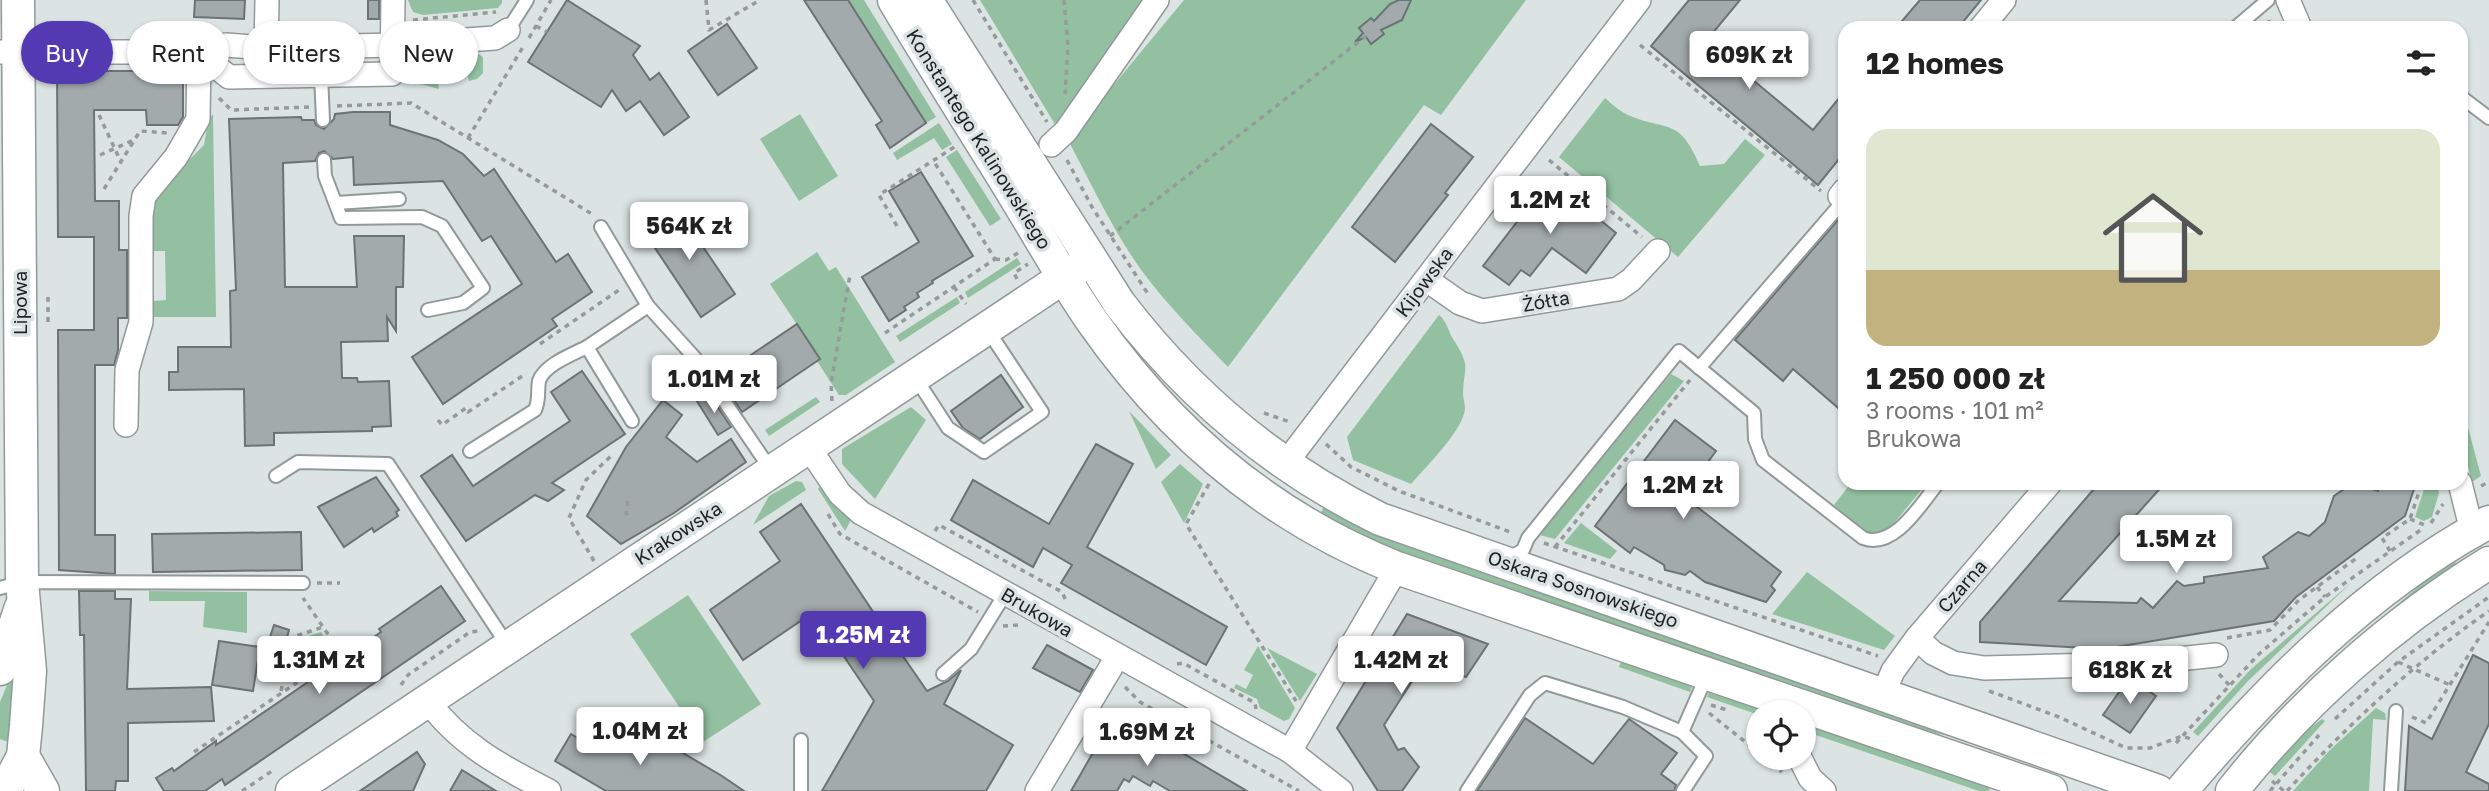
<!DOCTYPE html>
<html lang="en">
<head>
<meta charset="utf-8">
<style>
  body { margin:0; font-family:"Golos Text",sans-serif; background:#f6f6f6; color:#222; height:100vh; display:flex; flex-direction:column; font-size:26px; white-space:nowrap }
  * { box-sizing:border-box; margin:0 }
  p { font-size:23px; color:#767676 }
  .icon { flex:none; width:38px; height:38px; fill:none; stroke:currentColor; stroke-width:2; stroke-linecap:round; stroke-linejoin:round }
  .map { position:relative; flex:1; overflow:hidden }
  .sheet { position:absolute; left:1838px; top:21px; width:630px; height:469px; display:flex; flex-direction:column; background:#fff; border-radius:21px; box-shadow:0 2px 5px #0004 }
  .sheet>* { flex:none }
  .guide { position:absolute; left:21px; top:21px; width:665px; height:63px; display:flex; gap:14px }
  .buttons { position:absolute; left:1746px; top:700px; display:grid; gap:14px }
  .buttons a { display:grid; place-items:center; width:70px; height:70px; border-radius:50%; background:#fff; box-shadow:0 2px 5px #0004; font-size:35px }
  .price { position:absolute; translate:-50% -60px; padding:0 16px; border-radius:7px; background:#fff; color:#222; font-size:23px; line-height:46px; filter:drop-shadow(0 2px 4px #0008) }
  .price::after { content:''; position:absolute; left:50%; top:42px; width:21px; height:16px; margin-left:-10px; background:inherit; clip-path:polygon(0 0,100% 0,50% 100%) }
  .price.selected { background:#533ab2; color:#fff }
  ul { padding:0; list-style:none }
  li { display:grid; align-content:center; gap:14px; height:371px; padding:0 28px }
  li+li { border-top:2px solid #e0e0e0 }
  li span { display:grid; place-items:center; height:217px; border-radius:21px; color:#555 }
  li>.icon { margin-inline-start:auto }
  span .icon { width:126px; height:126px; fill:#fffc; stroke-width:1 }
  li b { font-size:30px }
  h2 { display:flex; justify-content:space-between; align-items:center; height:84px; padding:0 28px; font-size:30px }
  .pill { padding:0 24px; border-radius:32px; background:#fff; box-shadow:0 2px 5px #0004; font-size:24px; line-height:63px }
  .pill.selected { background:#533ab2; color:#fff }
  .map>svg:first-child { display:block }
  .green { fill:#92c0a0 }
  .building { fill:#a3aaac; stroke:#6c7375; stroke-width:2 }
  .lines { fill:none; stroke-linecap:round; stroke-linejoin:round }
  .lane-casing { stroke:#929a99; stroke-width:16 }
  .street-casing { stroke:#929a99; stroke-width:26 }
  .secondary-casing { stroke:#929a99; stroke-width:35 }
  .path { stroke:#959b9b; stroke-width:3.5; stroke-dasharray:5 5; stroke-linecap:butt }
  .lane { stroke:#fff; stroke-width:12 }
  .street { stroke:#fff; stroke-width:23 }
  .secondary { stroke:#fff; stroke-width:32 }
  .labels { text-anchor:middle; stroke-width:7; stroke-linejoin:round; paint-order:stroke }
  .street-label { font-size:19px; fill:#1f2222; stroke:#dbe3e3 }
</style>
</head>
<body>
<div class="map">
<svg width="2489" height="791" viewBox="0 0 2489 791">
  <rect width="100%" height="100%" fill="#dbe3e3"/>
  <g class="green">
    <polygon points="408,0 502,0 502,3 498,8 423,15 413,12"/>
    <polygon points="848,0 864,0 936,117 926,123"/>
    <polygon points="980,0 1146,0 1059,131"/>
    <path d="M 1184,0 L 1526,0 L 1441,115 L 1424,105 L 1228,367 C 1198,336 1168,306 1142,271 C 1113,231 1092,185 1068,140 Z"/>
    <polygon points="471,49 483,57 483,73 477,79 469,81 465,68 436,76 439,89 417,83 411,76 410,60 419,52 425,51 427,67 472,64"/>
    <path d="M 1605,98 C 1612,104 1619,111 1628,115 C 1667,132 1679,116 1700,166 L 1724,164 L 1745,139 L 1765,155 L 1678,257 L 1559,157 Z"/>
    <polygon points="213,114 216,317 154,317 153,301 166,300 165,251 150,251 152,207 156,197 162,187 204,145 208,121"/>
    <polygon points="800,114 838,176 799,201 760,139"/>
    <polygon points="939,123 952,144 942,150 934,138 897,160 893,153"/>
    <polygon points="957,150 1001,219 990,226 946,157"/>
    <polygon points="817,252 829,271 836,267 895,362 846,395 839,395 817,361 820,359 770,284"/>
    <polygon points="1017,258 1021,264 968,298 965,292"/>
    <polygon points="957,297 960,303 900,342 896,336"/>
    <path d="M 1439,315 C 1448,322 1448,333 1455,342 C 1471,368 1464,366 1463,393 C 1463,398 1465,404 1465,409 C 1463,430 1426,467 1411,484 L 1353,460 L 1347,437 Z"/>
    <polygon points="1671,374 1684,381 1555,539 1540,535"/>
    <polygon points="816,397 820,402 769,436 765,430"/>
    <polygon points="911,407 926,420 875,499 842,464 842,449"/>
    <polygon points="2463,409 2481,476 2472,482 2461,438 2461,411"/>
    <polygon points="1129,411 1171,455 1156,469"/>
    <polygon points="1180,464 1203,484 1184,523 1161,482"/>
    <polygon points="796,481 802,482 806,490 753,525 769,496"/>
    <polygon points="1851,483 1927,483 1891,527 1879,535 1866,533 1834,505"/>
    <polygon points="2426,483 2436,483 2439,493 2432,517 2424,521 2415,517"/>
    <polygon points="821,485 851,520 845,531 818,489"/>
    <polygon points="1326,503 2031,763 1950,736 1887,724 1452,574 1318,518"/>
    <polygon points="1581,523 1617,551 1610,559 1564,543"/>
    <polygon points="2452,558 2460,569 2337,658 2337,656"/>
    <polygon points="1807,572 1895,636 1884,650 1772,614"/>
    <polygon points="2353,581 2248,681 2198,736 2193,732 2250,670"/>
    <polygon points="149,591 247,592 247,633 203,627 205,601 149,601"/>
    <polygon points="688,595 761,704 703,742 630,634"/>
    <polygon points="321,632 335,654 301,676 291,661 296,640"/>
    <polygon points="1258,646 1295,708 1289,719 1284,721 1260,708 1257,699 1234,688 1236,684 1246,689 1253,675 1244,670"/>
    <polygon points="1267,648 1317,674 1300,701"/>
    <polygon points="1621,662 1637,662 1693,683 1690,692 1619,667"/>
    <polygon points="15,666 11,743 0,739 0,702"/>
    <polygon points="1710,689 1779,712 1759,712 1759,715 1707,697"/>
    <polygon points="2376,708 2385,713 2386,720 2373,719 2369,791 2293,791 2330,750"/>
    <polygon points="2322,719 2325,721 2275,776 2266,769 2282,749"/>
    <polygon points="1810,724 1990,785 1989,791 1979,791 1807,732"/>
  </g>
  <g class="building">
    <polygon points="195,0 245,0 244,19 194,17"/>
    <rect x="368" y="0" width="11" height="19"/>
    <polygon points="567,0 640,46 633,55 650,80 659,73 689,117 664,135 640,101 626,111 612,90 601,107 528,62"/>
    <polygon points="804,0 848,0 926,123 890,148 876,125 882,121"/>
    <polygon points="1399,0 1411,0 1402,20 1381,30 1384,34 1371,44 1366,37 1355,42 1363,33 1359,28 1371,18 1374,21 1390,4"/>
    <polygon points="1689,0 1740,0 1706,41 1813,130 1844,92 1844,153 1818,185 1651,46"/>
    <polygon points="1920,0 1981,0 1958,28 1896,28"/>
    <polygon points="727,24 757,68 718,95 688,51"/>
    <polygon points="57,71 183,71 183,117 178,125 147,125 146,110 94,110 95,201 119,201 119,250 127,250 127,318 118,318 118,350 114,365 95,365 95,535 115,535 115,574 59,570 58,330 94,330 94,237 58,237"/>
    <polygon points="353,112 390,112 390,125 438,140 463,154 484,176 494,169 556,262 568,254 592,292 552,319 557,326 443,404 412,357 522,284 491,236 482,241 443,181 354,185 353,157 333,159 324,151 319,153 315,161 283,163 285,287 357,287 354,236 404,236 403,287 396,287 396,331 387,317 388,341 341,342 342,378 357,378 358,382 389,381 391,426 372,427 372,431 274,433 274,445 245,446 244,389 169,390 169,372 178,372 178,347 231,347 230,291 236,290 229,119 301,117 302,120 314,120 316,125 324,129 334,119 335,114"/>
    <polygon points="1431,124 1473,157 1445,193 1448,195 1395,262 1352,227"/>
    <polygon points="921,172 973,256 932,281 933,283 917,293 919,297 904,307 906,310 889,321 862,277 919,242 889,191"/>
    <polygon points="1550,179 1616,233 1586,273 1552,248 1530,276 1521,270 1509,285 1483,266"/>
    <polygon points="676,207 735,294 701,317 643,230"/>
    <polygon points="1844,213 1844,413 1793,369 1783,381 1735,340"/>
    <polygon points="797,324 820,359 742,412 724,385 735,378 730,369"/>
    <polygon points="582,371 625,434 552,483 564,490 548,501 535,495 466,541 421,476 452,455 473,486 570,421 551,392"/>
    <polygon points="1001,375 1023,407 980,439 963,428 951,411"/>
    <polygon points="709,394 731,427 718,435 697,401"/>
    <polygon points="663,400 682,415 666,437 697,462 731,439 746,462 674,513 621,544 587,516 626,447"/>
    <polygon points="1675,420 1716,451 1683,496 1781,572 1771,586 1775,590 1766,602 1705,582 1690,571 1685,575 1665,570 1664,565 1634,547 1630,553 1595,526"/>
    <polygon points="1096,444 1133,464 1087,547 1227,627 1206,665 1061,583 1072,565 1043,548 1033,567 951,520 973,480 1049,524"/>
    <polygon points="376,477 399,510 396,512 398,516 374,532 372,528 344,547 318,507"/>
    <polygon points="2099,483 2165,483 2059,601 2137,603 2141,598 2153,608 2177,581 2184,586 2204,583 2204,577 2268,568 2263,557 2298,532 2309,536 2325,522 2334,496 2353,483 2378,491 2380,483 2416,483 2405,516 2296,597 2274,621 2104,649 1980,642 1980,622"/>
    <polygon points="801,504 886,631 910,615 921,633 898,649 927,691 948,681 961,670 944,704 1013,745 986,791 822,791 874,701 814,612 743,660 710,610 780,561 760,532"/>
    <polygon points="301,532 302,570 153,572 152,534"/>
    <polygon points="441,586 465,621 225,785 222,779 205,791 164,791 156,778 172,768 174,771 216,741 216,745 381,632 379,629"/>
    <polygon points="79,591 115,591 115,599 131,599 127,689 211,687 214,721 128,723 128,781 116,781 115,791 86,791 84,635 80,635"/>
    <polygon points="1407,614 1488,644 1466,677 1423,664 1384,725 1398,750 1404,748 1419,767 1402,791 1378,791 1337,728"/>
    <polygon points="274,625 289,630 285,645 269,640"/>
    <polygon points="219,641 260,647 253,691 212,685"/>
    <polygon points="1047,645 1093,670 1080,692 1033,668"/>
    <polygon points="2473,655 2489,663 2489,724 2466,772 2489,784 2489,791 2405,791 2409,726 2432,739"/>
    <polygon points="2129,678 2156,696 2130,733 2103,715"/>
    <polygon points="1525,718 1593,764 1629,719 1677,753 1661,774 1676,785 1674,791 1477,791"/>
    <polygon points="1106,730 1116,736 1118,732 1144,748 1152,735 1247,791 1170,791 1153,781 1150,786 1133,776 1129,782 1124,779 1117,791 1071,791"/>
    <polygon points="649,733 722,776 744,791 606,791 555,761 571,734 595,748 603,735 636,754"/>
    <polygon points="417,752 425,764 413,791 360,791"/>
    <polygon points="462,770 496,791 450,791"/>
  </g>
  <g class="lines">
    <defs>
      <g id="lane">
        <polyline points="2235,28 2268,0"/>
        <polyline points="508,30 527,0"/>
        <polyline points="321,75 323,120"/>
        <polyline points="2460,96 2489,118"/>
        <polyline points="324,160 325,176 341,218 422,217 442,226 483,288 463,303 428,310"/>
        <polyline points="336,203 399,199"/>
        <polyline points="601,227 648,306 695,358 771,470"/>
        <polyline points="1699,368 1839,206 1840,196"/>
        <polyline points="915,377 948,428 984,452 1042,412 987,329"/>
        <polyline points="632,421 587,347 648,306"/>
        <path d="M 470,451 L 535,410 C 540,399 537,391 539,381 C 544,365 573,354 587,347"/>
        <polyline points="276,476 298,462 388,464 508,646"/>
        <path d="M 1508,559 L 1523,550 L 1528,538 L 1679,351 L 1754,413 L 1755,439 L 1763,460 L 1863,538 C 1894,550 1921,504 1938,483"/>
        <polyline points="0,588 22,582 303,583"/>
        <polyline points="943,674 971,649 1005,594"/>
        <polyline points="1682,732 1707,675"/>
        <polyline points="801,740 801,791"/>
        <polyline points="1467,791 1530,695 1545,683 1623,707 1682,732 1706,756 1683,791"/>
        <polyline points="2391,791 2396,711"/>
      </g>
      <g id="street">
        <polyline points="2288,0 2300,28"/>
        <polyline points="1981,28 2004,0"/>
        <polyline points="266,48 267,0"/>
        <polyline points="0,52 179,52 204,57 229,77 392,74 393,0"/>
        <polyline points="204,57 226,45 266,48 393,45 495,38 508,30"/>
        <polyline points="1051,145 1066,131 1157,0"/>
        <polyline points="1840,196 1844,191"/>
        <polyline points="1427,280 1460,303 1482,311 1618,289 1631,280 1658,251"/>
        <polyline points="126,425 127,370 141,322 141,216 144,196 176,157 198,119 199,56"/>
        <polyline points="807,445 840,494 861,513 1290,751 1341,791"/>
        <polyline points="1285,464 1639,0"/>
        <polyline points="2460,483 2472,531"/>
        <polyline points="1917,638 1933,653 1953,663 1984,668 2131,664 2216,655"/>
        <polyline points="1883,694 1893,671 1917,638 2050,483"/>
        <path d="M 428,701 C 459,744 502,767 549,791"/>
        <polyline points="1290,751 1397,568"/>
        <polyline points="1800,758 1810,778 1824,791"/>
        <polyline points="1037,791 1117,657"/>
      </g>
      <g id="secondary">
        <path d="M 894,0 C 932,64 972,127 1011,190 C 1038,234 1063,279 1092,321 C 1170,433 1271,518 1397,568 L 2051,791"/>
        <path d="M 926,0 L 1119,303 C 1189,395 1276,468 1380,519 L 2158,791"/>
        <polyline points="0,669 21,607"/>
        <polyline points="23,756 43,791"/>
        <polyline points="5,791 23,756 26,726 30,671 22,582 18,0"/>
        <polyline points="292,791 1082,265"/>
        <path d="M 2181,791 C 2269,687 2368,587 2489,522"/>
        <path d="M 2232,791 C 2302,702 2393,622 2489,563"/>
      </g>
    </defs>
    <use href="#lane" class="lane-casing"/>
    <use href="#street" class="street-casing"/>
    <use href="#secondary" class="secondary-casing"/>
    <g class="path">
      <polyline points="706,0 709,30 760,0"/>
      <polyline points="973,0 1047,122"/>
      <polyline points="1064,0 1068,45 1065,94"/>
      <polyline points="413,20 496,12"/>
      <polyline points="2269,20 2270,28"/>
      <polyline points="536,26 547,32"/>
      <polyline points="529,38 551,0"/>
      <polyline points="1640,45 1821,191"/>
      <polyline points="219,98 231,110 309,107"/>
      <polyline points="337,106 411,103 592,214"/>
      <polyline points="99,115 121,162"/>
      <polyline points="468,138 523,47"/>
      <polyline points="100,155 134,140"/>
      <polyline points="1067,160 1092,207 1148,294"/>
      <polyline points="1549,160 1642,237"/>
      <polyline points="104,189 140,131 167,133"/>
      <polyline points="897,226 879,195 956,146"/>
      <polyline points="1110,236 1366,36"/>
      <polyline points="995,259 1006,260 1018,253"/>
      <polyline points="1017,279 1014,273 1028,264"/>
      <polyline points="954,287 966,304"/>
      <polyline points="48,297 48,324"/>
      <polyline points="885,333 995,259 933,160"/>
      <polyline points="540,344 619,290"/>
      <polyline points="832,401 831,383 850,275"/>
      <polyline points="1264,413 1290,422"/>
      <polyline points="438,420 442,425 466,408 468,412 524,375"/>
      <polyline points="1326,444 1351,467 1399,491 1513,533"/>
      <polyline points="1209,484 1186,524 1296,701"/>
      <polyline points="2481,486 2489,482"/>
      <polyline points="628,501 626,513 630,519"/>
      <polyline points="828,514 840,534 978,612"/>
      <polyline points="2410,519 2427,526"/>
      <polyline points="2431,523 2443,504"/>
      <polyline points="935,531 939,525 1062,592 1067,603"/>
      <polyline points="1544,543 1878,656"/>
      <polyline points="1555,547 1690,380"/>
      <polyline points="2390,551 2382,538 2410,519 2422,483"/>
      <polyline points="594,561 569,518 586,480 613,454"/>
      <polyline points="317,583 340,583"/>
      <polyline points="2317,587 2325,597"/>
      <polyline points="1003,626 1019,625"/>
      <polyline points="2227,638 2270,630 2299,600 2358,557"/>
      <polyline points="288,661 300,680"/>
      <polyline points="2398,662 2450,685"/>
      <polyline points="1177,664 1183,663 1255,703 1256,709"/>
      <polyline points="2219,674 2230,686"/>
      <polyline points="401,685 408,675 470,632 479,631"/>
      <polyline points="1125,687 1140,702 1299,791"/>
      <polyline points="281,691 293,637 323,627"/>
      <polyline points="1989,691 2059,717 2126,748 2150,748 2182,736 2194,740"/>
      <polyline points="1711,705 1727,710"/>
      <polyline points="1709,713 1759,753"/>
      <polyline points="2412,717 2426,723 2489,622"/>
      <polyline points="2335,719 2398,662 2489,597"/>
      <polyline points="2176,743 2259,654 2325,597 2422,529"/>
      <polyline points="194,752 341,653 303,598"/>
      <polyline points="1764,758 1782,772"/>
      <polyline points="2272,781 2284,791"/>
      <polyline points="242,791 275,769"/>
      <polyline points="2270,791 2319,735"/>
      <path d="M 2287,791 C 2349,724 2414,663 2489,611"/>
    </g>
    <use href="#lane" class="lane"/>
    <use href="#street" class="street"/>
    <use href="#secondary" class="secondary"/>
  </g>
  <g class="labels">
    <g class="street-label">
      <text transform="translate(979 139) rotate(58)" y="7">Konstantego Kalinowskiego</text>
      <text transform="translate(1424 282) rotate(-53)" y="7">Kijowska</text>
      <text transform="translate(1546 301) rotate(-10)" y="7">Żółta</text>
      <text transform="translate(20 303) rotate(-90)" y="7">Lipowa</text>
      <text transform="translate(678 533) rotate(-33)" y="7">Krakowska</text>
      <text transform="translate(1962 586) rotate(-49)" y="7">Czarna</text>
      <text transform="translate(1583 589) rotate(19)" y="7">Oskara Sosnowskiego</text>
      <text transform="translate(1037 612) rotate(30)" y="7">Brukowa</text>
    </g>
  </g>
</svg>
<div class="buttons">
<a><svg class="icon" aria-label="locate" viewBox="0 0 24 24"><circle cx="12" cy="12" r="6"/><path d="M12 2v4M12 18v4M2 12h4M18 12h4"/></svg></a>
</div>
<b class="price" style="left:1749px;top:91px">609K zł</b>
<b class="price" style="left:1550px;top:236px">1.2M zł</b>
<b class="price" style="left:689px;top:262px">564K zł</b>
<b class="price" style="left:714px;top:415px">1.01M zł</b>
<b class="price" style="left:1683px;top:521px">1.2M zł</b>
<b class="price" style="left:2176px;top:575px">1.5M zł</b>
<b class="price selected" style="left:863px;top:671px">1.25M zł</b>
<b class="price" style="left:319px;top:696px">1.31M zł</b>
<b class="price" style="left:1401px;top:696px">1.42M zł</b>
<b class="price" style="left:2130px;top:706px">618K zł</b>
<b class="price" style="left:640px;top:767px">1.04M zł</b>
<b class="price" style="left:1147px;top:768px">1.69M zł</b>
<div class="guide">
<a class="pill selected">Buy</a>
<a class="pill">Rent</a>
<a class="pill">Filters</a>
<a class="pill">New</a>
</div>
<section class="sheet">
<h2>12 homes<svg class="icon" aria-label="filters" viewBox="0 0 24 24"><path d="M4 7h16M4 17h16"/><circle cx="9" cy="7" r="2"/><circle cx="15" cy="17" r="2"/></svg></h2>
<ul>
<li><span style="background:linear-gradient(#dfe7d0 65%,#c2b280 0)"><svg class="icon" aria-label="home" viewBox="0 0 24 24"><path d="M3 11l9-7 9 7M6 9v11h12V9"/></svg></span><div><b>1 250 000 zł</b><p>3 rooms · 101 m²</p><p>Brukowa</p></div></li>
</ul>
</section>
</div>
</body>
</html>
